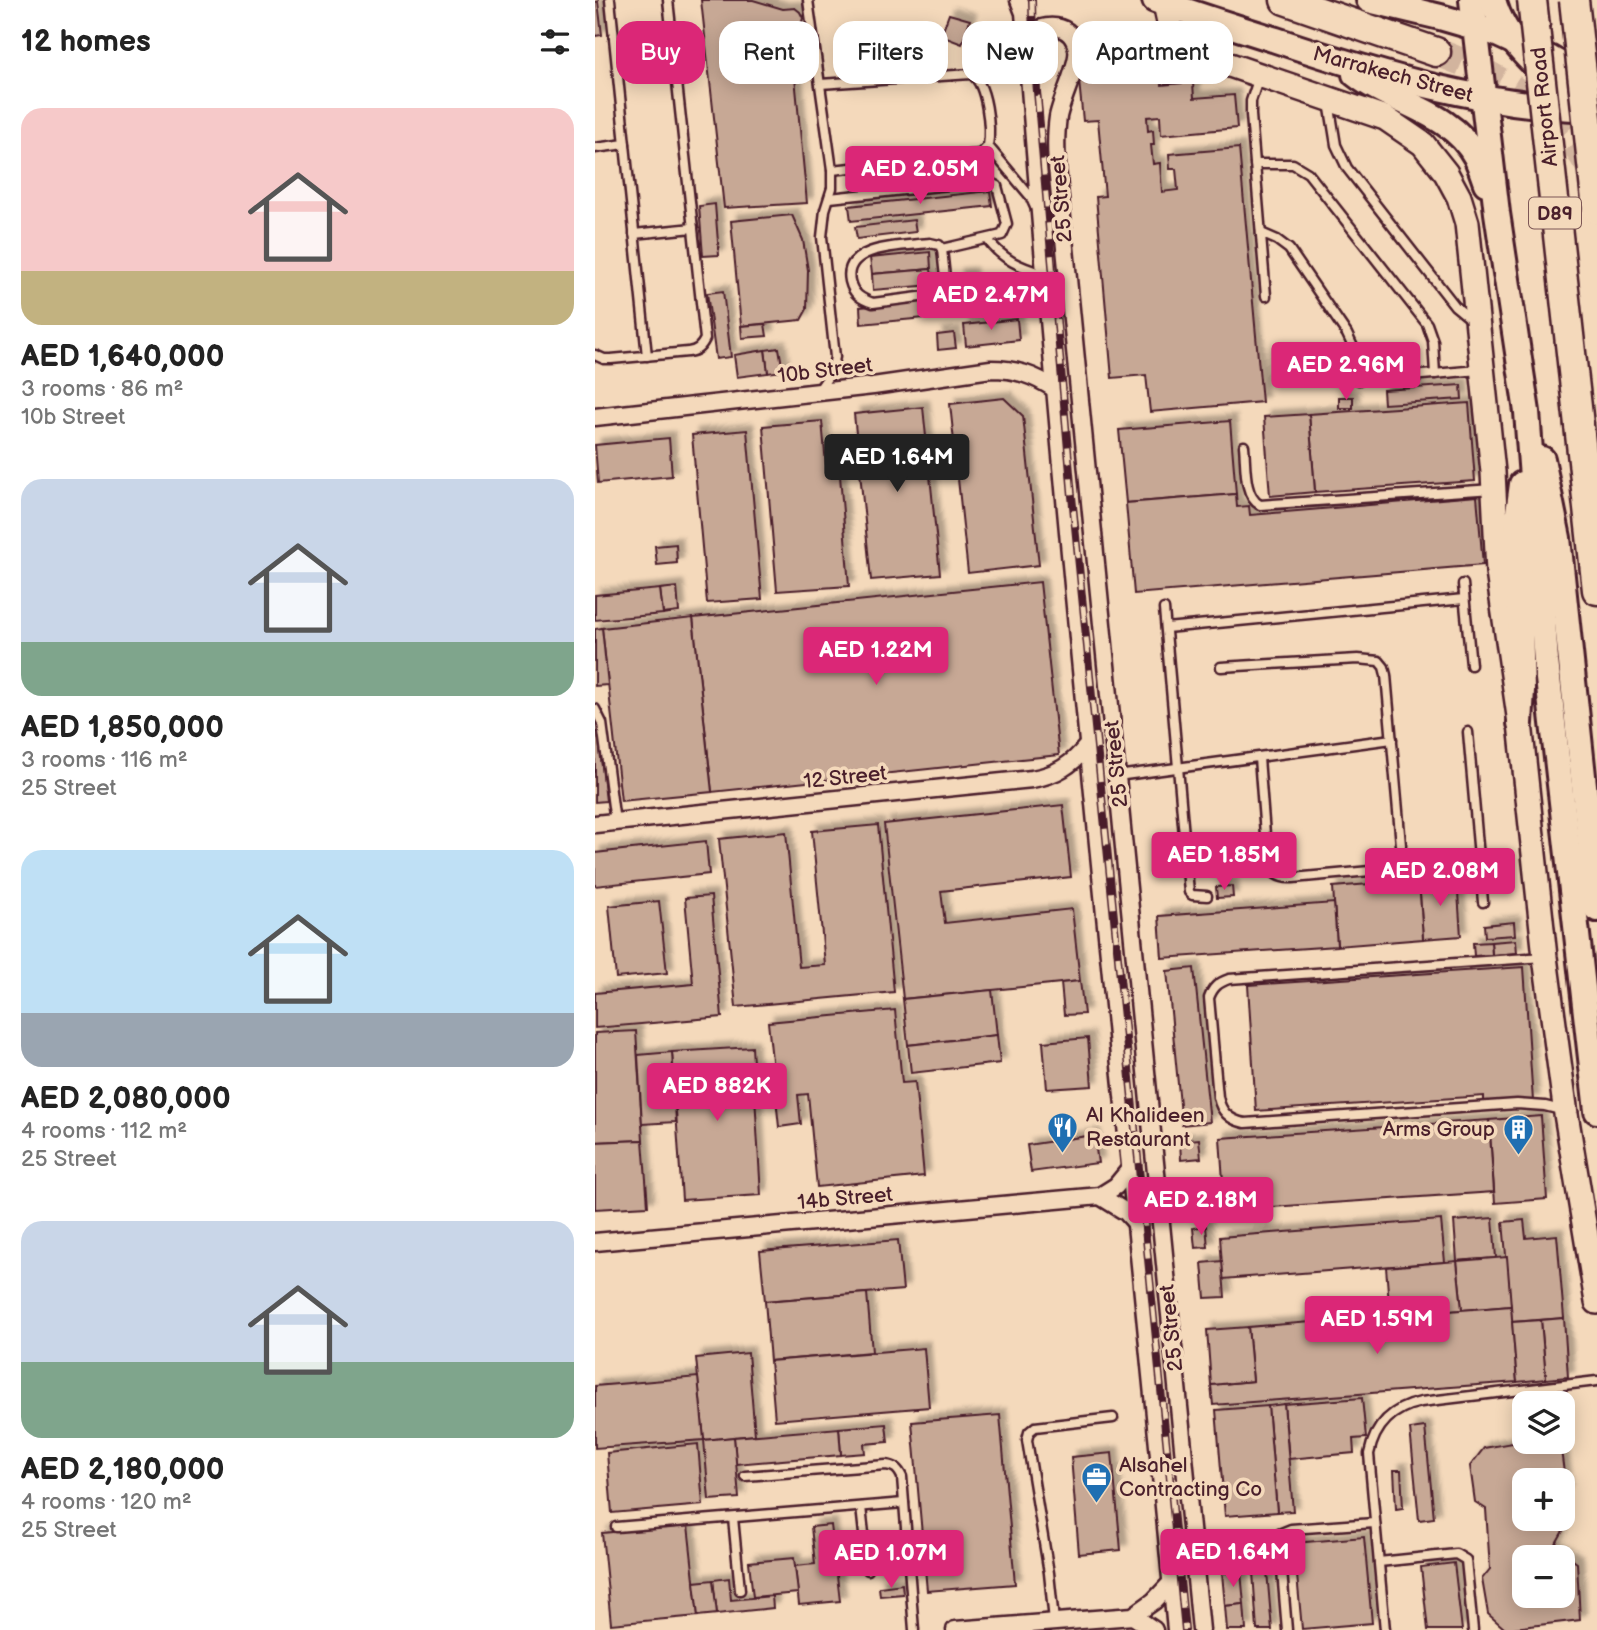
<!DOCTYPE html>
<html lang="en">
<head>
<meta charset="utf-8">
<style>
  body { margin:0; font-family:"Balsamiq Sans",sans-serif; background:#f6f6f6; color:#222; height:100vh; display:flex; flex-direction:column; font-size:26px; white-space:nowrap }
  * { box-sizing:border-box; margin:0 }
  p { font-size:23px; color:#767676 }
  .icon { flex:none; width:38px; height:38px; fill:none; stroke:currentColor; stroke-width:2; stroke-linecap:round; stroke-linejoin:round }
  .map { position:relative; flex:1; overflow:hidden }
  .drawer { display:flex; flex-direction:column; background:#fff; width:595px }
  .drawer>* { flex:none }
  .banner { position:absolute; left:21px; top:21px; width:665px; height:63px; display:flex; gap:14px }
  .buttons { position:absolute; left:917px; top:1391px; display:grid; gap:14px }
  .buttons a { display:grid; place-items:center; width:63px; height:63px; border-radius:14px; background:#fff; box-shadow:0 4px 18px #0003; font-size:35px }
  .price { position:absolute; translate:-50% -60px; padding:0 16px; border-radius:7px; background:#db2777; color:#fff; font-size:23px; line-height:46px; filter:drop-shadow(0 2px 4px #0008) }
  .price::after { content:''; position:absolute; left:50%; top:42px; width:21px; height:16px; margin-left:-10px; background:inherit; clip-path:polygon(0 0,100% 0,50% 100%) }
  .price.active { background:#222; color:#fff }
  ul { padding:0; list-style:none }
  li { display:grid; align-content:center; gap:14px; height:371px; padding:0 21px }
  li span { display:grid; place-items:center; height:217px; border-radius:21px; color:#555 }
  li>.icon { margin-inline-start:auto }
  span .icon { width:126px; height:126px; fill:#fffc; stroke-width:1 }
  li b { font-size:30px }
  h2 { display:flex; justify-content:space-between; align-items:center; height:84px; padding:0 21px; font-size:30px }
  .tag { padding:0 24px; border-radius:21px; background:#fff; box-shadow:0 4px 18px #0003; font-size:24px; line-height:63px }
  .tag.active { background:#db2777; color:#fff }
  main { display:flex; flex:1; min-height:0 }
  .map>svg:first-child { display:block }
  .building { fill:#c7a895; stroke:#4a1f2b; stroke-width:2; fill-rule:evenodd; filter:url(#shadow) }
  .lines { fill:none; stroke-linecap:round; stroke-linejoin:round }
  .highway-tunnel { stroke:#d2b49e; stroke-width:28; stroke-dasharray:28 14; stroke-linecap:butt }
  .lane-casing { stroke:#4a1f2b; stroke-width:13 }
  .street-casing { stroke:#4a1f2b; stroke-width:21 }
  .secondary-casing { stroke:#4a1f2b; stroke-width:28 }
  .primary-casing { stroke:#4a1f2b; stroke-width:30 }
  .highway-casing { stroke:#4a1f2b; stroke-width:33 }
  .lane { stroke:#f4d9bb; stroke-width:8 }
  .street { stroke:#f4d9bb; stroke-width:16 }
  .secondary { stroke:#f4d9bb; stroke-width:23 }
  .primary { stroke:#f4d9bb; stroke-width:24 }
  .highway { stroke:#f4d9bb; stroke-width:28 }
  .rail-casing { stroke:#4a1f2b; stroke-width:8 }
  .rail { stroke:#f4d9bb; stroke-width:5; stroke-dasharray:16; stroke-linecap:butt }
  .highway-bridge-casing { stroke:#4a1f2b; stroke-width:33; stroke-linecap:butt }
  .highway-bridge { stroke:#f4d9bb; stroke-width:28 }
  .labels { text-anchor:middle; stroke-width:7; stroke-linejoin:round; paint-order:stroke }
  .shield { fill:#f4d9bb; stroke:#7d5756; stroke-width:2 }
  .shield-label { font-size:19px; font-weight:bold; fill:#4a1f2b }
  .street-label { font-size:21px; fill:#4a1f2b; stroke:#f4d9bb }
  .poi-label { font-size:21px; fill:#4a1f2b; stroke:#f4d9bb; text-anchor:start }
</style>
</head>
<body>
<main>
<section class="drawer">
<h2>12 homes<svg class="icon" aria-label="filters" viewBox="0 0 24 24"><path d="M4 7h16M4 17h16"/><circle cx="9" cy="7" r="2"/><circle cx="15" cy="17" r="2"/></svg></h2>
<ul>
<li><span style="background:linear-gradient(#f6c9c9 75%,#c2b280 0)"><svg class="icon" aria-label="home" viewBox="0 0 24 24"><path d="M3 11l9-7 9 7M6 9v11h12V9"/></svg></span><div><b>AED 1,640,000</b><p>3 rooms · 86 m²</p><p>10b Street</p></div></li>
<li><span style="background:linear-gradient(#c9d6e8 75%,#7fa58c 0)"><svg class="icon" aria-label="home" viewBox="0 0 24 24"><path d="M3 11l9-7 9 7M6 9v11h12V9"/></svg></span><div><b>AED 1,850,000</b><p>3 rooms · 116 m²</p><p>25 Street</p></div></li>
<li><span style="background:linear-gradient(#bfe0f5 75%,#9aa5b1 0)"><svg class="icon" aria-label="home" viewBox="0 0 24 24"><path d="M3 11l9-7 9 7M6 9v11h12V9"/></svg></span><div><b>AED 2,080,000</b><p>4 rooms · 112 m²</p><p>25 Street</p></div></li>
<li><span style="background:linear-gradient(#c9d6e8 65%,#7fa58c 0)"><svg class="icon" aria-label="home" viewBox="0 0 24 24"><path d="M3 11l9-7 9 7M6 9v11h12V9"/></svg></span><div><b>AED 2,180,000</b><p>4 rooms · 120 m²</p><p>25 Street</p></div></li>
</ul>
</section>
<div class="map">
<svg width="1002" height="1630" viewBox="0 0 1002 1630">
  <defs>
    <filter id="shadow"><feDropShadow dx="6" dy="-6" stdDeviation="2" flood-color="#0004"/></filter>
  </defs>
  <rect width="100%" height="100%" fill="#f4d9bb"/>
  <filter id="ink" filterUnits="userSpaceOnUse"><feTurbulence type="fractalNoise" baseFrequency=".0143" numOctaves="2"/><feDisplacementMap in="SourceGraphic" scale="14" xChannelSelector="R" yChannelSelector="G"/><feConvolveMatrix kernelMatrix="1 2 1 2 8 2 1 2 1" color-interpolation-filters="sRGB"/></filter>
  <g filter="url(#ink)">
    <g class="building">
      <polygon points="106,0 158,0 188,9 200,8 205,12 208,18 206,26 196,35 212,203 129,208"/>
      <polygon points="3,1 7,35 0,36 0,2"/>
      <polygon points="354,14 375,20 367,44 346,36"/>
      <polygon points="521,62 543,65 556,75 565,74 567,85 598,82 599,98 639,95 642,128 566,135 565,116 552,117 553,131 558,130 559,145 556,145 558,164 565,163 567,192 583,190 581,169 575,169 574,154 644,148 667,402 555,412 551,375 517,378 501,197 510,196 503,120 488,121 484,81 493,80 512,65"/>
      <polygon points="395,191 397,206 256,221 254,206"/>
      <polygon points="120,204 124,255 108,256 104,206"/>
      <polygon points="197,215 208,240 213,270 212,309 206,320 146,326 136,221"/>
      <polygon points="319,220 321,232 262,239 260,227"/>
      <polygon points="335,252 336,269 277,274 275,258"/>
      <polygon points="336,269 338,285 278,290 277,274"/>
      <polygon points="375,274 376,294 363,295 362,275"/>
      <polygon points="128,291 136,357 121,359 112,293"/>
      <polygon points="360,298 362,315 266,324 265,307"/>
      <polygon points="422,319 424,340 371,346 369,325"/>
      <polygon points="170,324 172,336 147,338 146,326"/>
      <polygon points="359,333 361,348 343,350 342,335"/>
      <polygon points="184,348 188,371 173,373 170,350"/>
      <polygon points="170,350 173,373 142,377 139,355"/>
      <polygon points="866,385 867,399 789,404 788,390"/>
      <rect x="744" y="397" width="14" height="11"/>
      <polygon points="409,398 428,416 444,565 373,573 355,404"/>
      <polygon points="874,403 880,481 720,492 714,414"/>
      <polygon points="328,407 345,574 276,580 259,414"/>
      <polygon points="714,414 720,492 675,496 669,417"/>
      <polygon points="227,421 231,464 244,463 254,586 182,591 168,426"/>
      <polygon points="635,421 641,494 531,503 524,430"/>
      <polygon points="152,430 167,599 112,603 97,435"/>
      <polygon points="74,438 77,476 3,483 0,445"/>
      <polygon points="641,494 642,507 654,506 655,515 882,496 888,565 539,594 531,503"/>
      <polygon points="81,544 82,563 62,565 60,546"/>
      <polygon points="445,582 464,755 117,792 98,618"/>
      <polygon points="82,587 84,612 68,614 65,589"/>
      <polygon points="65,589 68,614 0,620 0,595"/>
      <polygon points="98,618 117,792 26,801 7,628"/>
      <polygon points="7,628 13,685 0,686 0,629"/>
      <polygon points="0,732 3,732 11,801 0,802"/>
      <polygon points="468,805 476,877 346,891 350,923 477,909 485,981 308,999 289,824"/>
      <polygon points="283,825 299,992 141,1007 124,839 191,832 204,967 230,965 217,831"/>
      <polygon points="111,841 114,874 0,886 0,853"/>
      <polygon points="862,878 866,936 828,939 824,880"/>
      <polygon points="824,880 828,939 742,946 738,887"/>
      <polygon points="637,886 638,897 622,898 621,887"/>
      <polygon points="116,896 127,1017 0,1028 0,993 98,984 90,898"/>
      <polygon points="64,901 72,973 21,978 14,906"/>
      <polygon points="739,903 742,946 567,958 564,916"/>
      <polygon points="919,922 920,935 890,937 889,925"/>
      <polygon points="921,940 922,953 897,955 896,942"/>
      <polygon points="896,942 897,955 879,956 878,943"/>
      <polygon points="929,967 938,1101 889,1104 889,1096 661,1111 653,985"/>
      <polygon points="599,968 615,1122 587,1125 572,971"/>
      <polygon points="485,981 489,1014 469,1015 466,983"/>
      <polygon points="397,990 402,1035 313,1045 308,999"/>
      <polygon points="300,1010 307,1083 320,1082 329,1176 222,1187 213,1094 203,1095 206,1124 184,1127 173,1022"/>
      <polygon points="41,1031 48,1140 0,1142 0,1033"/>
      <polygon points="402,1035 405,1063 316,1073 313,1045"/>
      <polygon points="493,1038 497,1086 452,1089 448,1042"/>
      <polygon points="157,1047 166,1195 87,1200 77,1052"/>
      <polygon points="77,1052 81,1122 47,1124 43,1055"/>
      <polygon points="946,1116 952,1199 900,1203 894,1120"/>
      <polygon points="894,1120 899,1192 630,1210 625,1138"/>
      <polygon points="499,1135 503,1163 436,1172 432,1145"/>
      <polygon points="604,1139 606,1158 586,1160 585,1141"/>
      <polygon points="48,1140 53,1206 0,1209 0,1142"/>
      <polygon points="898,1218 901,1258 862,1261 859,1221"/>
      <polygon points="846,1220 850,1262 628,1279 625,1237"/>
      <polygon points="929,1220 931,1238 962,1235 969,1318 917,1322 908,1222"/>
      <polygon points="611,1226 613,1247 600,1248 598,1228"/>
      <polygon points="303,1240 308,1290 170,1301 165,1251"/>
      <polygon points="912,1257 916,1306 867,1310 862,1261"/>
      <polygon points="627,1261 630,1297 610,1298 607,1263"/>
      <polygon points="862,1261 867,1310 795,1316 791,1267"/>
      <polygon points="272,1293 277,1352 175,1361 170,1301"/>
      <polygon points="916,1306 922,1382 618,1405 616,1385 658,1381 653,1327"/>
      <polygon points="969,1318 973,1377 951,1379 946,1320"/>
      <polygon points="946,1320 951,1379 922,1382 917,1322"/>
      <polygon points="653,1327 658,1381 616,1385 612,1330"/>
      <polygon points="329,1348 334,1407 180,1420 175,1361"/>
      <polygon points="153,1353 160,1435 109,1440 101,1358"/>
      <polygon points="103,1377 109,1440 0,1448 0,1386"/>
      <polygon points="767,1398 771,1438 758,1439 759,1453 694,1459 689,1404"/>
      <polygon points="689,1404 698,1511 682,1512 673,1406"/>
      <polygon points="673,1406 682,1512 630,1516 621,1410"/>
      <polygon points="405,1415 420,1584 332,1591 317,1422"/>
      <polygon points="291,1424 293,1442 269,1444 270,1453 246,1455 244,1428"/>
      <polygon points="830,1427 839,1518 824,1520 815,1429"/>
      <polygon points="244,1428 246,1455 141,1464 139,1437"/>
      <polygon points="139,1437 144,1498 114,1500 109,1440"/>
      <path d="M 929,1441 L 965,1442 L 971,1488 L 968,1494 L 968,1480 L 929,1480 L 929,1519 L 956,1519 L 968,1531 L 959,1547 L 982,1563 L 985,1620 L 910,1629 L 893,1614 L 887,1579 L 895,1569 L 891,1509 L 880,1502 L 875,1466 L 889,1448 ZM 929,1558 L 968,1558 L 968,1596 L 929,1596 Z"/>
      <polygon points="103,1444 108,1505 17,1513 12,1453"/>
      <polygon points="517,1453 526,1550 484,1554 476,1457"/>
      <polygon points="799,1470 806,1470 808,1508 801,1509"/>
      <polygon points="93,1525 103,1616 16,1624 7,1533"/>
      <polygon points="236,1525 245,1601 204,1605 200,1566 220,1564 216,1527"/>
      <polygon points="769,1537 777,1623 707,1629 699,1543"/>
      <polygon points="199,1558 203,1593 158,1597 154,1562"/>
      <polygon points="859,1563 867,1630 833,1630 826,1567"/>
      <polygon points="672,1571 677,1630 662,1630 658,1572"/>
      <polygon points="646,1572 649,1604 630,1606 627,1573"/>
      <polygon points="134,1578 136,1600 177,1596 178,1608 122,1614 118,1580"/>
      <polygon points="118,1580 122,1614 103,1616 99,1582"/>
      <polygon points="307,1584 308,1594 285,1596 284,1587"/>
      <polygon points="649,1604 651,1630 632,1630 630,1606"/>
    </g>
    <g class="lines">
      <path class="highway-tunnel" d="M 841,52 C 906,75 970,114 1001,179"/>
      <defs>
        <g id="lane">
          <polyline points="15,0 52,356"/>
          <polyline points="213,0 237,170 237,188 230,210 227,237 240,357 237,371 223,391"/>
          <polyline points="664,77 656,101 656,115 671,296"/>
          <path d="M 225,84 L 376,74 C 392,83 396,129 393,146 L 385,154 L 237,170"/>
          <polyline points="734,102 741,145 752,168 860,306 877,320"/>
          <polyline points="393,146 435,196 440,207"/>
          <polyline points="0,148 30,144"/>
          <polyline points="660,164 698,164 713,173 832,324 838,341 840,374"/>
          <polyline points="235,198 391,181 402,186 412,224 407,235 347,249"/>
          <polyline points="666,233 682,240 694,249 752,334 759,349 764,380"/>
          <polyline points="39,234 98,228"/>
          <path d="M 393,240 C 408,260 425,267 449,274"/>
          <path d="M 335,243 L 344,245 L 347,249 L 351,287 L 349,291 L 340,295 L 278,303 C 266,299 258,294 255,281 C 247,244 312,246 335,243 Z"/>
          <path d="M 0,355 L 9,359 L 16,359 L 93,352 C 102,351 106,347 110,339 L 73,0"/>
          <polyline points="793,378 884,370"/>
          <path d="M 649,446 C 651,463 648,496 665,505 L 898,489"/>
          <polyline points="868,584 876,665"/>
          <polyline points="569,609 594,892 597,895 612,896"/>
          <polyline points="571,628 869,599"/>
          <polyline points="626,667 763,659 784,661 789,667 791,675 806,845"/>
          <polyline points="0,709 7,723 20,822"/>
          <polyline points="873,732 888,902"/>
          <path d="M 664,758 L 672,860 C 676,874 684,879 698,878 L 885,861"/>
          <polyline points="522,776 797,739"/>
          <path d="M 948,957 L 634,979 C 623,983 618,987 614,998 L 623,1097 C 626,1112 634,1120 650,1123 L 922,1104 L 950,1106 L 966,1110"/>
          <path d="M 150,1476 L 291,1465 C 300,1466 303,1469 307,1477 L 319,1630"/>
          <polyline points="266,1507 273,1570"/>
          <polyline points="138,1518 145,1590"/>
          <polyline points="21,1527 309,1503"/>
          <polyline points="684,1535 692,1630"/>
          <polyline points="597,1547 662,1543 696,1529 779,1523"/>
          <polyline points="784,1562 861,1554 871,1560 878,1630"/>
          <polyline points="459,1621 454,1573 432,1440 434,1432 440,1427 518,1418"/>
          <path d="M 790,1630 L 774,1454 C 780,1425 797,1408 826,1402 L 1002,1381"/>
        </g>
        <g id="street">
          <path d="M 424,0 L 429,13 L 431,36 C 471,568 530,1099 581,1630"/>
          <path d="M 431,36 C 449,22 477,22 482,49 C 485,62 466,100 463,117 C 460,137 461,157 463,177 L 606,1630"/>
          <path d="M 0,417 L 278,386 L 396,369 C 421,369 439,375 460,389"/>
          <path d="M 0,824 L 437,779 C 461,775 477,765 492,746"/>
          <polyline points="505,1196 531,1212 540,1222"/>
          <polyline points="0,1242 505,1196 521,1186 535,1169"/>
          <polyline points="538,1616 559,1630"/>
          <polyline points="360,1630 538,1616 559,1601 577,1582"/>
        </g>
        <path id="secondary" d="M 570,4 C 574,20 575,37 588,49 L 790,118 L 828,144 L 851,173 L 864,197 L 872,223 L 898,472 L 903,572 L 925,723 L 950,957 L 971,1114 L 1002,1302"/>
        <g id="primary">
          <path d="M 560,0 C 600,15 641,27 681,40 C 785,75 891,107 1002,109"/>
          <polyline points="774,0 845,17 900,33 954,58 980,73 997,89"/>
          <polyline points="877,0 902,213 932,412 951,661 1002,1111"/>
          <path d="M 898,0 C 911,48 956,79 992,109"/>
          <path d="M 760,74 C 798,104 857,111 881,157 C 885,165 888,175 891,183"/>
          <polyline points="947,459 963,538 1002,909"/>
          <polyline points="925,723 927,690 922,521 927,484"/>
        </g>
        <g id="highway">
          <polyline points="690,0 841,52"/>
          <polyline points="984,425 1002,590"/>
        </g>
      </defs>
      <use href="#lane" class="lane-casing"/>
      <use href="#street" class="street-casing"/>
      <use href="#secondary" class="secondary-casing"/>
      <use href="#primary" class="primary-casing"/>
      <use href="#highway" class="highway-casing"/>
      <use href="#lane" class="lane"/>
      <use href="#street" class="street"/>
      <use href="#secondary" class="secondary"/>
      <use href="#primary" class="primary"/>
      <use href="#highway" class="highway"/>
      <defs>
        <polyline id="rail" points="437,0 438,45 477,496 590,1630"/>
      </defs>
      <use href="#rail" class="rail-casing"/>
      <use href="#rail" class="rail"/>
      <defs>
        <g id="highway-bridge">
          <polyline points="937,0 984,425"/>
          <polyline points="979,0 1002,209"/>
        </g>
      </defs>
      <use href="#highway-bridge" class="highway-bridge-casing"/>
      <use href="#highway-bridge" class="highway-bridge"/>
    </g>
  </g>
  <defs>
    <symbol id="restaurant-pin" viewBox="-11 -11 22 30"><path d="M0 17L-7.5 6A9.5 9.5 0 1 1 7.5 6Z" fill="#1f6fb2" stroke="#f4d9bb"/><path d="M-5-6h1v4h1v-4h1v4h1v-4h1v5L-1.5 .5V6h-2V.5L-5-1ZM5-6V6H3V1.5H1.5Q1.5-4 5-6Z" fill="#fff"/></symbol>
    <symbol id="building-pin" viewBox="-11 -11 22 30"><path d="M0 17L-7.5 6A9.5 9.5 0 1 1 7.5 6Z" fill="#1f6fb2" stroke="#f4d9bb"/><path d="M-4-6H4V6H1V3H-1V6H-4ZM-2.5-4.3h1.7v1.8h-1.7ZM.8-4.3h1.7v1.8H.8ZM-2.5-1h1.7V.8h-1.7ZM.8-1h1.7V.8H.8Z" fill="#fff"/></symbol>
    <symbol id="office-pin" viewBox="-11 -11 22 30"><path d="M0 17L-7.5 6A9.5 9.5 0 1 1 7.5 6Z" fill="#1f6fb2" stroke="#f4d9bb"/><path d="M-6-3h4V-5.5h4V-3h4V5H-6ZM-1-4.5V-3h2v-1.5ZM-6 0V1H6V0Z" fill="#fff"/></symbol>
  </defs>
  <g fill-rule="evenodd">
    <use href="#restaurant-pin" x="450" y="1110" width="35" height="47"/>
    <use href="#building-pin" x="906" y="1112" width="35" height="47"/>
    <use href="#office-pin" x="484" y="1460" width="35" height="47"/>
  </g>
  <g class="labels">
    <rect class="shield" x="934" y="197.5" width="52" height="31" rx="5"/>
    <g class="shield-label">
      <text x="960" y="220">D89</text>
    </g>
    <g class="street-label">
      <text transform="translate(798 74) rotate(15)" y="7">Marrakech Street</text>
      <text transform="translate(949 107) rotate(-96)" y="7">Airport Road</text>
      <text transform="translate(466 199) rotate(-95)" y="7">25 Street</text>
      <text transform="translate(230 370) rotate(-7)" y="7">10b Street</text>
      <text transform="translate(521 764) rotate(-96)" y="7">25 Street</text>
      <text transform="translate(250 777) rotate(-6)" y="7">12 Street</text>
      <text transform="translate(250 1198) rotate(-5)" y="7">14b Street</text>
      <text transform="translate(576 1328) rotate(-96)" y="7">25 Street</text>
    </g>
    <g class="poi-label">
      <text x="491" y="1122">Al Khalideen<tspan x="491" dy="24">Restaurant</tspan></text>
      <text x="900" y="1136" text-anchor="end">Arms Group</text>
      <text x="524" y="1472">Alsahel<tspan x="524" dy="24">Contracting Co</tspan></text>
    </g>
  </g>
</svg>
<div class="buttons">
<a><svg class="icon" aria-label="layers" viewBox="0 0 24 24"><path d="M12 4l9 5-9 5-9-5zM3 14l9 5 9-5"/></svg></a>
<a>+</a>
<a>−</a>
</div>
<b class="price" style="left:325px;top:206px">AED 2.05M</b>
<b class="price" style="left:396px;top:332px">AED 2.47M</b>
<b class="price" style="left:751px;top:402px">AED 2.96M</b>
<b class="price active" style="left:302px;top:494px">AED 1.64M</b>
<b class="price" style="left:281px;top:687px">AED 1.22M</b>
<b class="price" style="left:629px;top:892px">AED 1.85M</b>
<b class="price" style="left:845px;top:908px">AED 2.08M</b>
<b class="price" style="left:122px;top:1123px">AED 882K</b>
<b class="price" style="left:606px;top:1237px">AED 2.18M</b>
<b class="price" style="left:782px;top:1356px">AED 1.59M</b>
<b class="price" style="left:638px;top:1589px">AED 1.64M</b>
<b class="price" style="left:296px;top:1590px">AED 1.07M</b>
<div class="banner">
<a class="tag active">Buy</a>
<a class="tag">Rent</a>
<a class="tag">Filters</a>
<a class="tag">New</a>
<a class="tag">Apartment</a>
</div>
</div>
</main>
</body>
</html>
